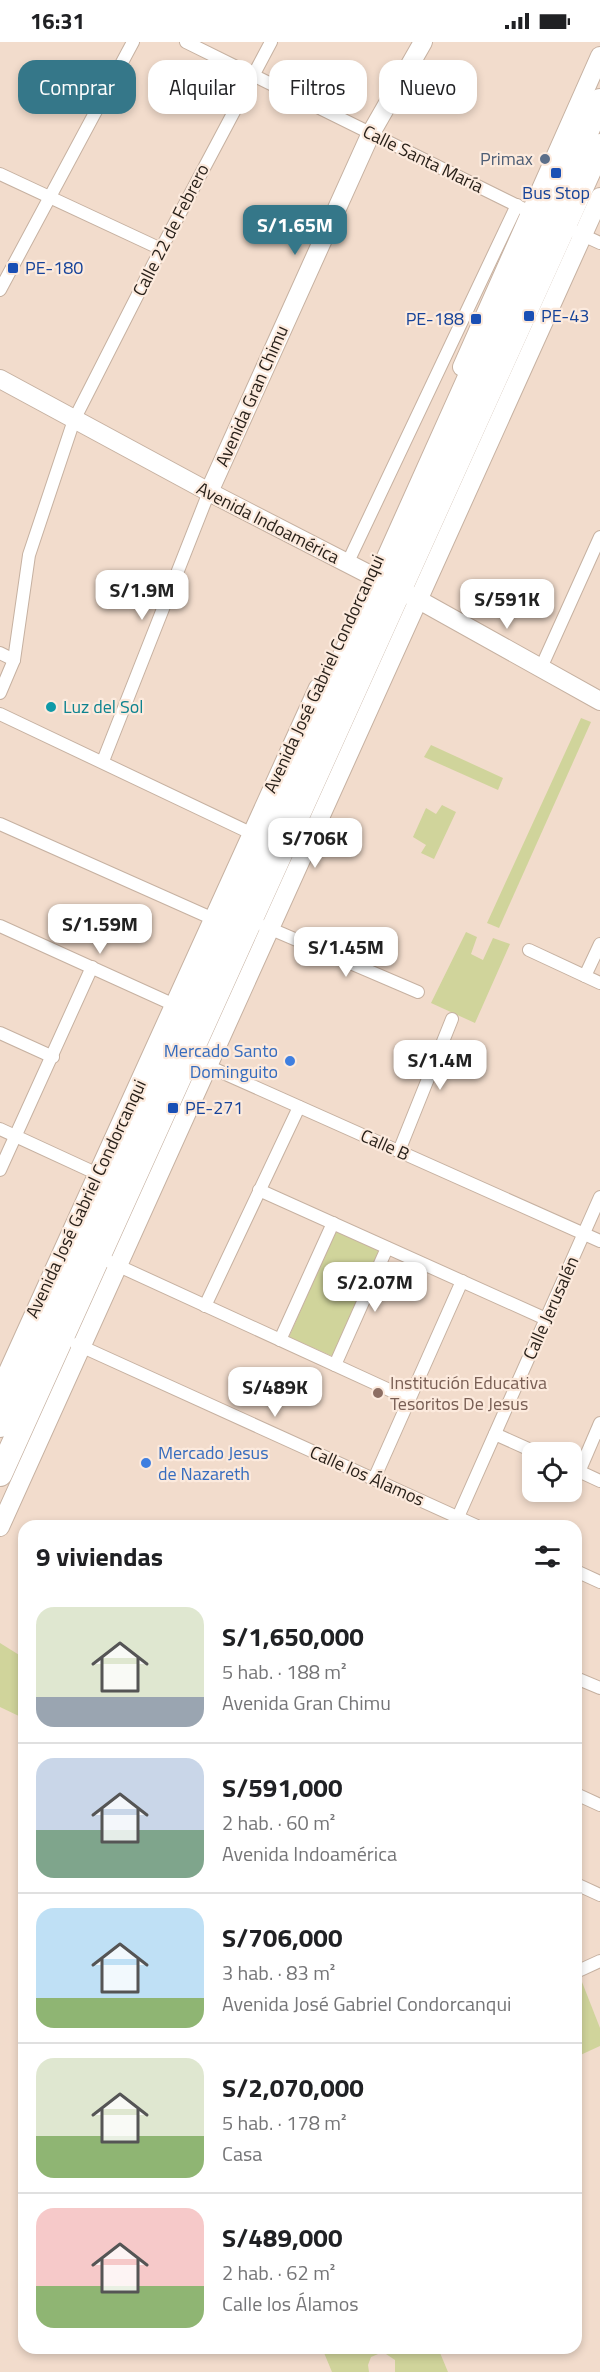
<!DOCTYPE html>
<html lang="es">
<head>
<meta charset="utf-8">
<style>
  body { margin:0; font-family:"Titillium Web",sans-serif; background:#f6f6f6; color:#202124; height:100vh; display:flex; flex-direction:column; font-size:22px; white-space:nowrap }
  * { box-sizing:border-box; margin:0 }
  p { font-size:20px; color:#757577 }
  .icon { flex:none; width:33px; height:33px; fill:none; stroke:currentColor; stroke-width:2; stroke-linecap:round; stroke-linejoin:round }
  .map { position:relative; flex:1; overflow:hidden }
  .sheet { position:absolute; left:18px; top:1478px; width:564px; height:834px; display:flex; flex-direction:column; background:#fff; border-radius:18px; box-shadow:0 3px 9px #0003 }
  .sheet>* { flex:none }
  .hud { position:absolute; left:18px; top:18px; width:564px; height:54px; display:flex; gap:12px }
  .controls { position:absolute; left:522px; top:1400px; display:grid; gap:12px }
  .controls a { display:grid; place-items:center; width:60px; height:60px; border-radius:12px; background:#fff; box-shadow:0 3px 9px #0003; font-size:30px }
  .price { position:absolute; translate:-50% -51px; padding:0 14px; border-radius:12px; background:#fff; color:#222; font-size:20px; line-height:39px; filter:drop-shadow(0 2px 3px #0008) }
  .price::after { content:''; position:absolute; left:50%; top:36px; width:18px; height:14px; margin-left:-9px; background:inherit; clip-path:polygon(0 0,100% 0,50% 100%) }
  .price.selected { background:#357789; color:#fff }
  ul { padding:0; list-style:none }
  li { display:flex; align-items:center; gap:18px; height:150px; padding:0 18px }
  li+li { border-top:2px solid #e0e0e0 }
  li span { display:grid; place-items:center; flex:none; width:168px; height:120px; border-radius:18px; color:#555 }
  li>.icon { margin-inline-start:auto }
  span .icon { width:72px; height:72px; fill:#fffc; stroke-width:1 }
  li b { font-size:26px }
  h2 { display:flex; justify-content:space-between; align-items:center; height:72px; padding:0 18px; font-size:26px }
  .chip { padding:0 21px; border-radius:18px; background:#fff; box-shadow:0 3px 9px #0003; font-size:21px; line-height:54px }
  .chip.selected { background:#357789; color:#fff }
  .status { display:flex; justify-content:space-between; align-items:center; height:42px; padding:0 30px; background:#fff; direction:ltr }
  .status svg { height:16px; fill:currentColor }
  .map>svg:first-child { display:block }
  .green { fill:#d0d49b }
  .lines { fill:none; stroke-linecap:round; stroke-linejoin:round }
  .street-casing { stroke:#c6b1a1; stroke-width:14 }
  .secondary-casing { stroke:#c6b1a1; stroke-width:20 }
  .highway-casing { stroke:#c6b1a1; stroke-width:26 }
  .street { stroke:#fff; stroke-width:12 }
  .secondary { stroke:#fff; stroke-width:18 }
  .highway { stroke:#fff; stroke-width:24 }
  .service-dot { fill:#5c6f8a; stroke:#fceadd; stroke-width:2 }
  .transit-dot { fill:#1a4fb4; stroke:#fceadd; stroke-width:2 }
  .culture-dot { fill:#0f9aa8; stroke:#fceadd; stroke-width:2 }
  .shop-dot { fill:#3f7fe0; stroke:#fceadd; stroke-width:2 }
  .education-dot { fill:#8d6e63; stroke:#fceadd; stroke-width:2 }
  .labels { text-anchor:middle; stroke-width:4.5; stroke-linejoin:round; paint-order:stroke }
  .street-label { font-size:18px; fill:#29211a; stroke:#fceadd }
  .service-label { font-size:18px; fill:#4e5e75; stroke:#fceadd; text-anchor:end }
  .transit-label { font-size:18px; fill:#164399; stroke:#fceadd; text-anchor:start }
  .culture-label { font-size:18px; fill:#0d838f; stroke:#fceadd; text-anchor:start }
  .shop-label { font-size:18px; fill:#366cbe; stroke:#fceadd; text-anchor:end }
  .education-label { font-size:18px; fill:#785e54; stroke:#fceadd; text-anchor:start }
</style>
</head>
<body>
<div class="status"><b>16:31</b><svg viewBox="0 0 49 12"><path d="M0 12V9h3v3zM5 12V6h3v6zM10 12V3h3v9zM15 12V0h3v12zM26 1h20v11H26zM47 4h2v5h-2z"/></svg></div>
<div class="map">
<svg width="600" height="2330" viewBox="0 0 600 2330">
  <rect width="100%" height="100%" fill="#f2dccc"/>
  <g class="green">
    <polygon points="581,676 591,680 499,886 487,881"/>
    <polygon points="431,703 503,736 498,748 424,715"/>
    <polygon points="442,763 456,770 434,817 421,811 426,803 413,795 426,766 436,772"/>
    <polygon points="466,890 477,895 471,912 483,918 493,896 510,902 475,981 431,961"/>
    <polygon points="336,1188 380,1208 334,1315 289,1295"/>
    <polygon points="0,1601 24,1616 23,1676 0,1665"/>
    <polygon points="582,1940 600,1986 600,2004 576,2015 576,1942"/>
    <polygon points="322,2306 438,2306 448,2330 395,2330 395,2318 383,2310 371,2315 368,2323 369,2330 332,2330"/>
  </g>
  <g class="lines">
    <defs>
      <g id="street">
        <polyline points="186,0 538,174"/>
        <polyline points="0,132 161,207"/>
        <polyline points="576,190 600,201"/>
        <polyline points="0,248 133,0"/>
        <polyline points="347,522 517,163"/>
        <polyline points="0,611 14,618"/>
        <polyline points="540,628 600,495"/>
        <polyline points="0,651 14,618 29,513 74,378 161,207 271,0"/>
        <polyline points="0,672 257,794"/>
        <polyline points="103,719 209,450"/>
        <polyline points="0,782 218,879"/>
        <polyline points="0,884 181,966"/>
        <polyline points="264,884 418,950"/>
        <polyline points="529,908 600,941"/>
        <polyline points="585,934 600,902"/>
        <polyline points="0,991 53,1015"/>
        <polyline points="201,1021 600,1199"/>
        <polyline points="0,1087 102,1134"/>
        <polyline points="399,1109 452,977"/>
        <polyline points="0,1128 92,925"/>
        <polyline points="259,1148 546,1277"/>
        <polyline points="97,1214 409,1357"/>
        <polyline points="205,1264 299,1065"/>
        <polyline points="280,1298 333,1181"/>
        <polyline points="76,1302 477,1484"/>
        <polyline points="335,1323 387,1206"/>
        <polyline points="495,1392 535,1410"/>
        <polyline points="572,1426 600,1439"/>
        <polyline points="579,1430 600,1381"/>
        <polyline points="374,1437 462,1239"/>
        <polyline points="458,1475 600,1155"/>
        <polyline points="576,1529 600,1540"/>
        <polyline points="576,1636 600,1646"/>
        <polyline points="576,1752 600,1763"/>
        <polyline points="576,1842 600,1853"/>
        <polyline points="576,1930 600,1919"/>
      </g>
      <g id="secondary">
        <polyline points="462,325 600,14"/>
        <polyline points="0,337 209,450 419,558 600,659"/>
        <polyline points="209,450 371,91 423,0"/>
        <polyline points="0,1347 318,646"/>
        <polyline points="0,1485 600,155"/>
      </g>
      <g id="highway">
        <polyline points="0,1383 471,333 547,178 600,59"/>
        <polyline points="0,1432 600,104"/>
      </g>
    </defs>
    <use href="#street" class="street-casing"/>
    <use href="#secondary" class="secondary-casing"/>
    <use href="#highway" class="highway-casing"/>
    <use href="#street" class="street"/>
    <use href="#secondary" class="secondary"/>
    <use href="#highway" class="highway"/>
  </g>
  <circle class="service-dot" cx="545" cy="117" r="6"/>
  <g class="transit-dot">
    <rect x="550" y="125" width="12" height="12" rx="3"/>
    <rect x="7" y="220" width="12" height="12" rx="3"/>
    <rect x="523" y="268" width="12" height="12" rx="3"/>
    <rect x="470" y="271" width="12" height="12" rx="3"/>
    <rect x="167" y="1060" width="12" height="12" rx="3"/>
  </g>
  <circle class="culture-dot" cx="51" cy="665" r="6"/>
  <g class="shop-dot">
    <circle cx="290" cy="1019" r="6"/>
    <circle cx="146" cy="1421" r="6"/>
  </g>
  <circle class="education-dot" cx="378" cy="1351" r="6"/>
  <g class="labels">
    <g class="street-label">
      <text transform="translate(423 117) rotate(26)" y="6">Calle Santa María</text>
      <text transform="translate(171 188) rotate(-63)" y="6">Calle 22 de Febrero</text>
      <text transform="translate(252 354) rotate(-66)" y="6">Avenida Gran Chimu</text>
      <text transform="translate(268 481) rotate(27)" y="6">Avenida Indoamérica</text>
      <text transform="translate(324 632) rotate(-65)" y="6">Avenida José Gabriel Condorcanqui</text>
      <text transform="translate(385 1103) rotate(24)" y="6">Calle B</text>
      <text transform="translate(86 1157) rotate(-65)" y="6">Avenida José Gabriel Condorcanqui</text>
      <text transform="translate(551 1266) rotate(-66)" y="6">Calle Jerusalén</text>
      <text transform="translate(367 1434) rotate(24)" y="6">Calle los Álamos</text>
    </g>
    <g class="service-label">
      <text x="533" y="123">Primax</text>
    </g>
    <g class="transit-label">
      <text x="556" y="157" text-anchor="middle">Bus Stop</text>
      <text x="25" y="232">PE-180</text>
      <text x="541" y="280">PE-43</text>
      <text x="464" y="283" text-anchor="end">PE-188</text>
      <text x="185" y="1072">PE-271</text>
    </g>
    <g class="culture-label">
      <text x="63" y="671">Luz del Sol</text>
    </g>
    <g class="shop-label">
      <text x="278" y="1015">Mercado Santo<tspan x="278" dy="21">Dominguito</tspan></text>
      <text x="158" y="1417" text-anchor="start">Mercado Jesus<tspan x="158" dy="21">de Nazareth</tspan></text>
    </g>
    <g class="education-label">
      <text x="390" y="1347">Institución Educativa<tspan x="390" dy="21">Tesoritos De Jesus</tspan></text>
    </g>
  </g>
</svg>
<div class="controls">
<a><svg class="icon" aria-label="locate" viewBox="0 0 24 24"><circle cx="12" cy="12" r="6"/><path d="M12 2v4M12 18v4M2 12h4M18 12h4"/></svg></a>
</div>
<b class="price selected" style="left:295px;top:214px">S/1.65M</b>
<b class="price" style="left:142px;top:579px">S/1.9M</b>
<b class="price" style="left:507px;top:588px">S/591K</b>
<b class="price" style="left:315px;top:827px">S/706K</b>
<b class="price" style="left:100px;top:913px">S/1.59M</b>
<b class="price" style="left:346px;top:936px">S/1.45M</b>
<b class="price" style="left:440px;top:1049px">S/1.4M</b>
<b class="price" style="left:375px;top:1271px">S/2.07M</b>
<b class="price" style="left:275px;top:1376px">S/489K</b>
<div class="hud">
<a class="chip selected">Comprar</a>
<a class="chip">Alquilar</a>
<a class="chip">Filtros</a>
<a class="chip">Nuevo</a>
</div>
<section class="sheet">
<h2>9 viviendas<svg class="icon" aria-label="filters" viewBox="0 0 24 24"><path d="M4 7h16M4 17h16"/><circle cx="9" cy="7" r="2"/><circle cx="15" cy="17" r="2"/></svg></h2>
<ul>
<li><span style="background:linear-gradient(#dfe7d0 75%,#9aa5b1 0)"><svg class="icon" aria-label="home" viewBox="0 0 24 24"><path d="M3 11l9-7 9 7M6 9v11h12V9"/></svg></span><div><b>S/1,650,000</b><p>5 hab. · 188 m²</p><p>Avenida Gran Chimu</p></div></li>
<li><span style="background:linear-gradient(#c9d6e8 60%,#7fa58c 0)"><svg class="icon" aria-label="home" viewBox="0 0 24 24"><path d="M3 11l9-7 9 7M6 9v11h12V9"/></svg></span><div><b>S/591,000</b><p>2 hab. · 60 m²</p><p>Avenida Indoamérica</p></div></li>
<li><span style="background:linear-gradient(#bfe0f5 75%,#8fb573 0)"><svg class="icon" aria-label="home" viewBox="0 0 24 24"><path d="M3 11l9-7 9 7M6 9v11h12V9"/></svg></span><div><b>S/706,000</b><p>3 hab. · 83 m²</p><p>Avenida José Gabriel Condorcanqui</p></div></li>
<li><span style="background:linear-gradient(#dfe7d0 65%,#8fb573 0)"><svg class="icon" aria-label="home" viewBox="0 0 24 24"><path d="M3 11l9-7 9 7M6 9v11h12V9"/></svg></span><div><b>S/2,070,000</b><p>5 hab. · 178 m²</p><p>Casa</p></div></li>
<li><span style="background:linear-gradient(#f6c9c9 65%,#8fb573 0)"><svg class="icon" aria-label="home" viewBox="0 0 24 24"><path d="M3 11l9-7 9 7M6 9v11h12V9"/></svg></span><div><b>S/489,000</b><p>2 hab. · 62 m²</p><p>Calle los Álamos</p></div></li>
</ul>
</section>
</div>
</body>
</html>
